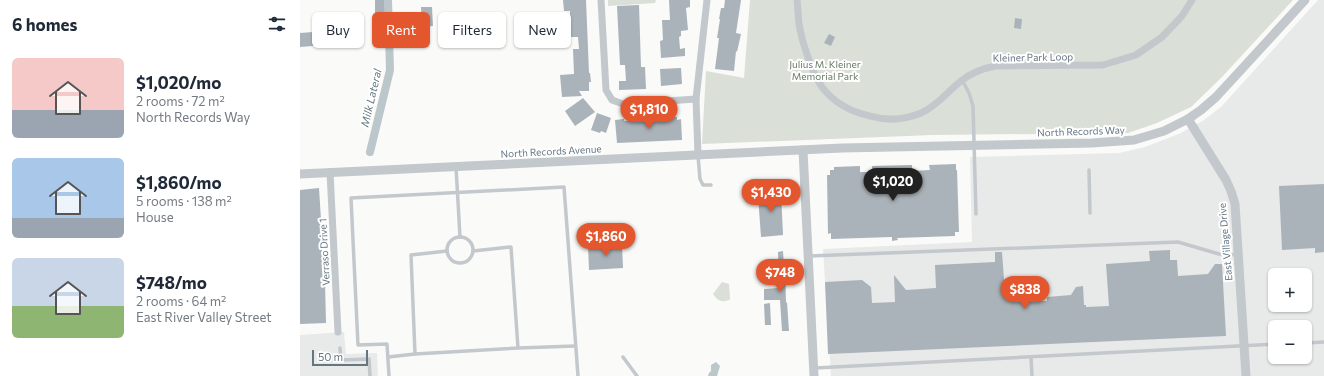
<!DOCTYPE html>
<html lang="en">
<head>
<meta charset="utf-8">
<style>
  body { margin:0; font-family:Commissioner,sans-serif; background:#f6f6f7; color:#1f2937; height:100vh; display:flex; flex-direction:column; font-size:15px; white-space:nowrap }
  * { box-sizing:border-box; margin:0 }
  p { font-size:13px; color:#747a83 }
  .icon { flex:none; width:22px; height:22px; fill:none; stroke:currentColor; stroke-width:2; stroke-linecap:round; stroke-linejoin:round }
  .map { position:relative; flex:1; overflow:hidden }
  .drawer { display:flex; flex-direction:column; background:#fff; width:300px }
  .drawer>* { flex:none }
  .banner { position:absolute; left:12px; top:12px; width:380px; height:36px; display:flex; gap:8px }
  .controls { position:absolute; left:968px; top:268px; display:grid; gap:8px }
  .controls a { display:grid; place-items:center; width:44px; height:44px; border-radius:6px; background:#fff; box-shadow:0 1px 3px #0004; font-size:20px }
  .scale { position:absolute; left:12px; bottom:10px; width:56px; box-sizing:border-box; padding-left:4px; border:2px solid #657683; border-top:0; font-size:11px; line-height:14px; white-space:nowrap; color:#657683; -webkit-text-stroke:3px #fff; paint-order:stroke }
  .price { position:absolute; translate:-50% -34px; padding:0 9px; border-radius:14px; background:#e4572e; color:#fff; font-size:13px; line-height:26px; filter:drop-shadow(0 1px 2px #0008) }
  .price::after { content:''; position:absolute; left:50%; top:24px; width:12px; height:9px; margin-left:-6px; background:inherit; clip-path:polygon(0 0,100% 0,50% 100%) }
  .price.active { background:#222; color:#fff }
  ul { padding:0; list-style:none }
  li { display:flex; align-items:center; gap:12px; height:100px; padding:0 12px }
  li span { display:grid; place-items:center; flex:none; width:112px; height:80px; border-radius:6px; color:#555 }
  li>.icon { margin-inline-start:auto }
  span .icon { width:48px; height:48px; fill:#fffc; stroke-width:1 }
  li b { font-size:17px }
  h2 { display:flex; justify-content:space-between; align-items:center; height:48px; padding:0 12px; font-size:17px }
  .pill { padding:0 14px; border-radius:6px; background:#fff; box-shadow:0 1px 3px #0004; font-size:14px; line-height:36px }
  .pill.active { background:#e4572e; color:#fff }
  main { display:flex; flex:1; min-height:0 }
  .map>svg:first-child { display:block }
  .built { fill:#e8e9e9; fill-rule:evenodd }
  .green { fill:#dadfd7 }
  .water { fill:#bbc7cb }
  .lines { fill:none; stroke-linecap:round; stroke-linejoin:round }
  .canal { stroke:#bbc7cb; stroke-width:8 }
  .building { fill:#aab3b9 }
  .service { stroke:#c3c8cc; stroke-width:3.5 }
  .minor { stroke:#c3c8cc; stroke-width:7 }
  .tertiary { stroke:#c3c8cc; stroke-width:9 }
  .labels { text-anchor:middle; stroke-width:4; stroke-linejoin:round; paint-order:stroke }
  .street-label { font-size:10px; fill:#657683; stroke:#fff }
  .park-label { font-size:10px; fill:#687a64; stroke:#fff }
  .water-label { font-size:11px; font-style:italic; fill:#60757c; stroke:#fff }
</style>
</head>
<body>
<main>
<section class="drawer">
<h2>6 homes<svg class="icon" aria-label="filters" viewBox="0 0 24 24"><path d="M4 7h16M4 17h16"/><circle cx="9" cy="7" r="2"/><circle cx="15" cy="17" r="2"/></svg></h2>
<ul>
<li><span style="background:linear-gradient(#f6c9c9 65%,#9aa5b1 0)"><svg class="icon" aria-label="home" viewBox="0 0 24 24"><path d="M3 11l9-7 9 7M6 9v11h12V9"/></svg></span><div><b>$1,020/mo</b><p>2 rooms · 72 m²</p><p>North Records Way</p></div></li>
<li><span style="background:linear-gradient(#a9c7e8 75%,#9aa5b1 0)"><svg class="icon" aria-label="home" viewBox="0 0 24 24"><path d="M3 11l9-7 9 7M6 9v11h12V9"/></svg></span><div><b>$1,860/mo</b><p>5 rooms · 138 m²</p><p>House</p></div></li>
<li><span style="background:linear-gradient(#c9d6e8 60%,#8fb573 0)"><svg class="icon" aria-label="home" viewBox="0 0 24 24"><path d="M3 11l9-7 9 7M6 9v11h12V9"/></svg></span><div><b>$748/mo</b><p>2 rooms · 64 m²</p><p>East River Valley Street</p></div></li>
</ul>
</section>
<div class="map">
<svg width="1024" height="376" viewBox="0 0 1024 376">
  <rect width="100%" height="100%" fill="#fafaf8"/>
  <g class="built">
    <path d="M 1018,0 L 1024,0 L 1024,376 L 531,376 L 523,249 L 672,242 L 670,157 L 819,153 L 845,147 L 881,133 L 904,120 L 921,107 ZM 975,275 L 1005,275 L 1005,305 L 975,305 ZM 975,327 L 1005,327 L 1005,357 L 975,357 Z"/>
    <polygon points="44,332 46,354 77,353 78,376 0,376 0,335"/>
  </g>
  <g class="green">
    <polygon points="308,0 356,0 355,3 308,6"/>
    <polygon points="450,0 993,0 922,77 891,107 857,123 828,133 632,135 402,144 406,71 444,78"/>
    <path d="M 422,282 L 429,284 L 430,299 L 429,300 C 421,303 417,300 413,294 Z"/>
  </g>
  <polygon class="water" points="416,362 420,366 417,376 408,376 409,373 411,371 411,365"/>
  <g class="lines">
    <polyline class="canal" points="70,152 90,70 88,0"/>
  </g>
  <g class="building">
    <polygon points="75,0 84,0 85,17 75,18"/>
    <polygon points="263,0 286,0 289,73 290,73 291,82 289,82 289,91 279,91 282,96 262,97 260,75 274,74 273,49 279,49 278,37 269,37 268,23 270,23 270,11 264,11"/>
    <polygon points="369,0 390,0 390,7 386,8 388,30 381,31 381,36 379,37 380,49 385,48 385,56 361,58 360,41 363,40 362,20 370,20"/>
    <polygon points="425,0 441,0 436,33 441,34 437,52 436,51 434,71 415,69 419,38 417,38 420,19 419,19 421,8 424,8"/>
    <polygon points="339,5 341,67 345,67 346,89 319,90 319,81 326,81 325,65 320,65 317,6"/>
    <polygon points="121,7 132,7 133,26 122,27"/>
    <polygon points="715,18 722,19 721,29 714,28"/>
    <polygon points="13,32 13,46 0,47 0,33"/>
    <polygon points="529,34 535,37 531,46 524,43"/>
    <polygon points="381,68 382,84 361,86 360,69"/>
    <polygon points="283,98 295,112 275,126 265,111"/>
    <polygon points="297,113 311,118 306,133 301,131 300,133 291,130"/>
    <polygon points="377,117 377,120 381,119 382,140 317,143 315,120 324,119 324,121 338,120 338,119"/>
    <polygon points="656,164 656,170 657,170 659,232 655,232 655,236 597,238 598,240 592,241 592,237 531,239 531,233 528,234 527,175 530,175 530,170 534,170 534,167 560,166 560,172 572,172 572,166 612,165 612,171 630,170 629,165"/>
    <polygon points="473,180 479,180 480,192 481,192 483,235 461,237 458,196 473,195 473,192 474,192"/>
    <polygon points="1024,184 1024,252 1015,253 1015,248 982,250 979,186"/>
    <polygon points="19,188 25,282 26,323 0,324 0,190"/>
    <polygon points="322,244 323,268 289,270 288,246"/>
    <polygon points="870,250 870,260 877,260 878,276 908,274 915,264 922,264 926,336 528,354 525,282 562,280 571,287 572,303 595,302 594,275 606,290 636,288 635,265 695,262 695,252 702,252 705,293 711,293 715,297 732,296 732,301 747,301 747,297 771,295 776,287 783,286 784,305 786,305 786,307 809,306 806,264 850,261 849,251"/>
    <polygon points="483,251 484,266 485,265 486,303 487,302 489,331 482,331 480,300 464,300 464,289 479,288 478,252"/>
    <polygon points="470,303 471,325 465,325 464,304"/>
  </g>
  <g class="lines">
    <g class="service">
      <polyline points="662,80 669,93 673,106 676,214"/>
      <polyline points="398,156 400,179 403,185 411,185"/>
      <polyline points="156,167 160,237"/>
      <polyline points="789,170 790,213"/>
      <circle cx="160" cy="250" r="13"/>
      <polyline points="147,251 111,255 115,354 218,348 211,247 173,251"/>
      <polyline points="509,256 878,242 919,254 938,255"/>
      <polyline points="1005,343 1024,342"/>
      <polyline points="40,348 41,360 69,359 70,376"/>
      <polyline points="218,348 275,346"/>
      <polyline points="88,357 115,354"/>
      <polyline points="323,357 337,376"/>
      <polyline points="731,357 732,376"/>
      <polyline points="515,368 975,344"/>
      <polyline points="89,376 87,344 58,345 51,198 264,187 278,376"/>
    </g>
    <g class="minor">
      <polyline points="301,0 306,90 312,100 323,104 396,99"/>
      <path d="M 497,0 C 498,8 498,16 499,24 C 502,42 512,73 522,87 C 534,103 552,112 570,116 C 587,121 604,120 621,113 C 637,106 647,92 661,81 C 671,73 684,68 696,66 L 803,65 L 836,55 L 862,37 L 882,16 L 892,0"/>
      <polyline points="398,155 396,99 407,0"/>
      <polyline points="30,172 38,332"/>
    </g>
    <g class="tertiary">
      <polyline points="888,119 926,180 931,191 935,204 946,376"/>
      <polyline points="503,150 514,376"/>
      <polyline points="0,174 542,148 792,143 834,140 864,131 888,119 901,110 916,97 940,71 1005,0"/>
    </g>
  </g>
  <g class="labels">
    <g class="street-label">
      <text transform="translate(733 57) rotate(-1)" y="4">Kleiner Park Loop</text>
      <text transform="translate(781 131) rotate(-2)" y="4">North Records Way</text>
      <text transform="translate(251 151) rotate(-3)" y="4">North Records Avenue</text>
      <text transform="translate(925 242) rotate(-95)" y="4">East Village Drive</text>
      <text transform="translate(24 252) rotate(-93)" y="4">Verraso Drive 1</text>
    </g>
    <g class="park-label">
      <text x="525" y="68">Julius M. Kleiner<tspan x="525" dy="12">Memorial Park</tspan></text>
    </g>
    <g class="water-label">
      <text transform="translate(71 98) rotate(-77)" y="4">Milk Lateral</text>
    </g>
  </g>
</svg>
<div class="controls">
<a>+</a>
<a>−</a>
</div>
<div class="scale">50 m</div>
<b class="price" style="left:349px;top:130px">$1,810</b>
<b class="price active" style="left:593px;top:202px">$1,020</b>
<b class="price" style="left:471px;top:213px">$1,430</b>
<b class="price" style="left:306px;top:257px">$1,860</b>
<b class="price" style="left:480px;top:293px">$748</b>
<b class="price" style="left:725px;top:310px">$838</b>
<div class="banner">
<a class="pill">Buy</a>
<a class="pill active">Rent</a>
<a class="pill">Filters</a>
<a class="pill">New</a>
</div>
</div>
</main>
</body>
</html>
